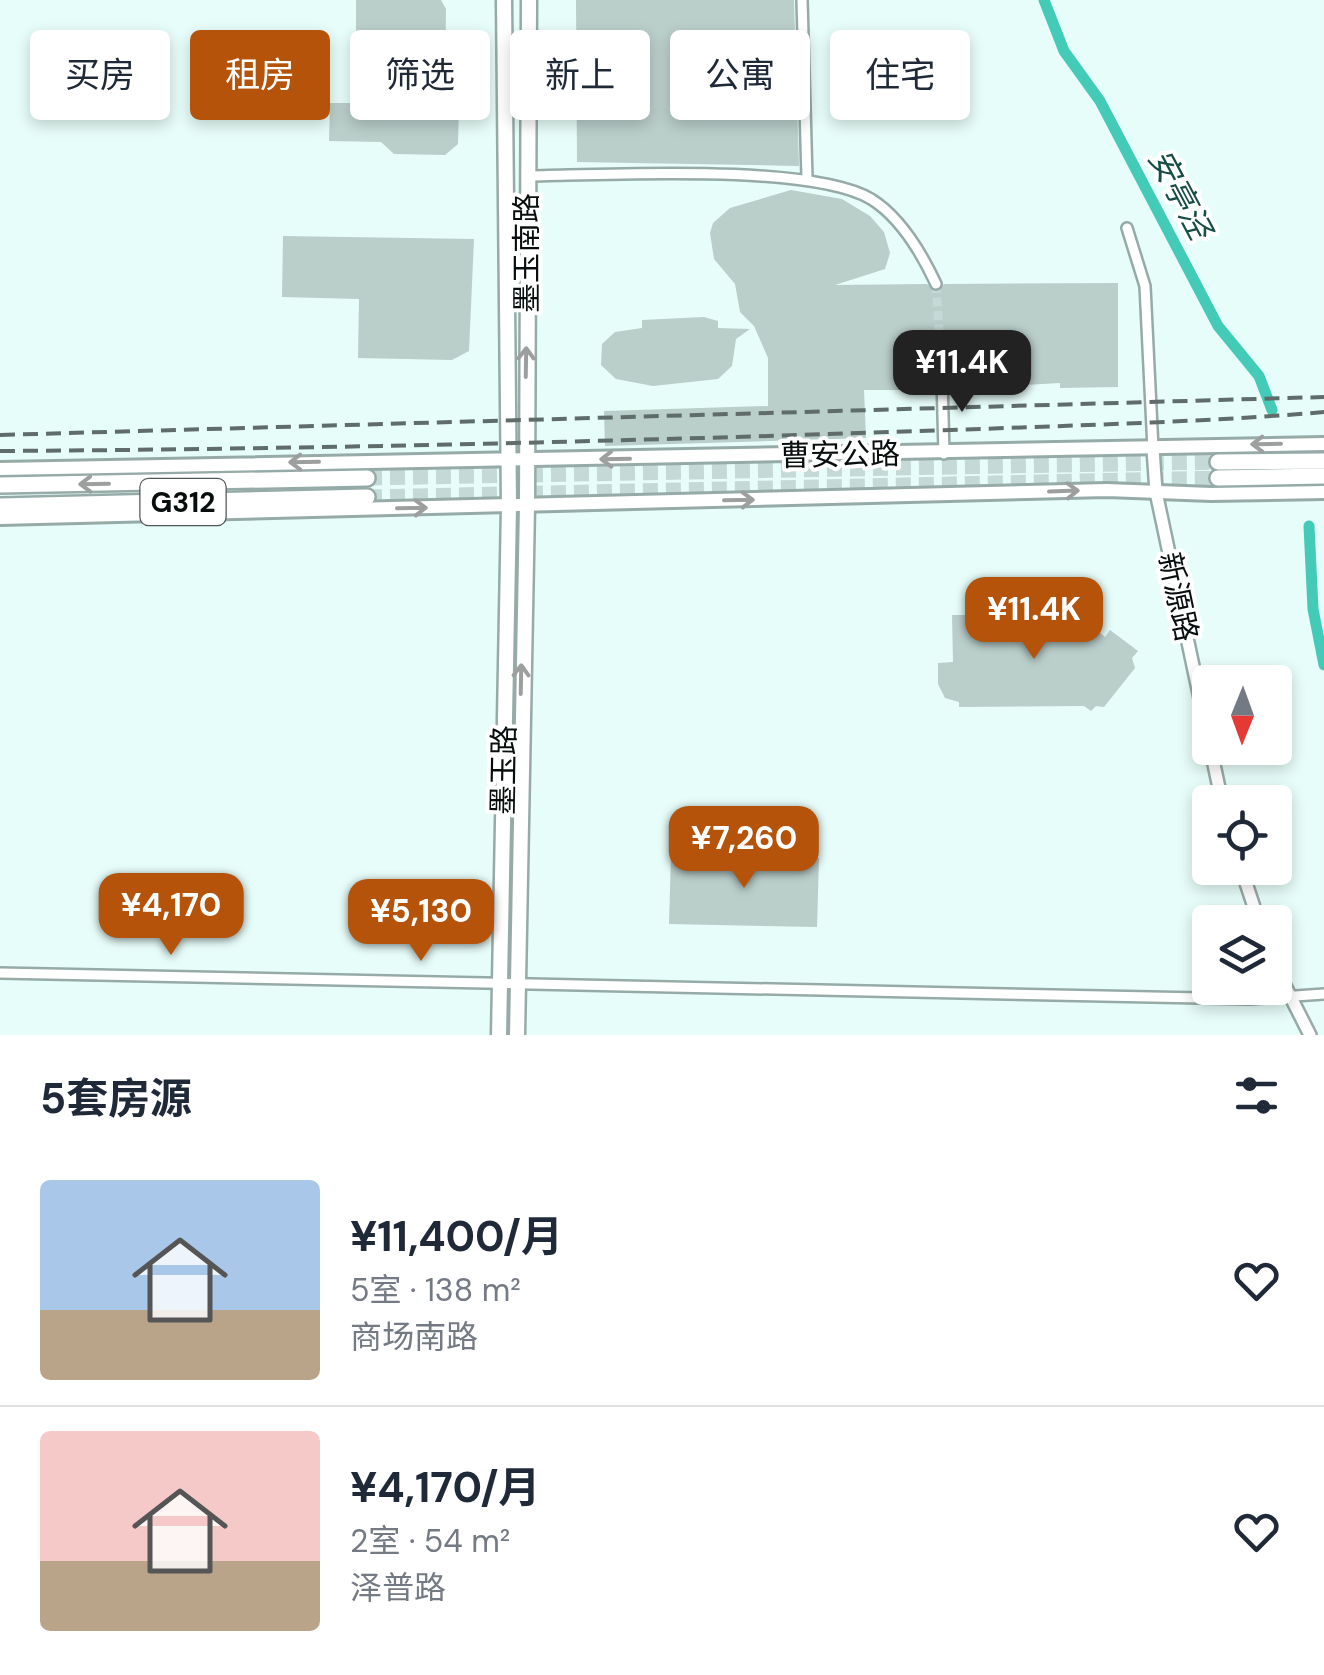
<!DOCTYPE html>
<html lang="zh">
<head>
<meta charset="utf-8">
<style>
  body { margin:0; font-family:"DM Sans","Noto Sans SC",sans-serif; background:#f6f6f7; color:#1f2937; height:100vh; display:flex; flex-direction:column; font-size:38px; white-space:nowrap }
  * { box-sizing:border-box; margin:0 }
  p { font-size:32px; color:#747a83 }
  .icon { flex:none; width:55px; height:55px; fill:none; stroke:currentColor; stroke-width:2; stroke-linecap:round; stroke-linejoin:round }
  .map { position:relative; height:1035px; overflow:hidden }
  .sheet { display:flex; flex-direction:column; background:#fff; flex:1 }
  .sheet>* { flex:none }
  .hud { position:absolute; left:30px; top:30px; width:1265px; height:90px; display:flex; gap:20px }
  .needle { width:65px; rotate:181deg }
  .controls { position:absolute; left:1192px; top:665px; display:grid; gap:20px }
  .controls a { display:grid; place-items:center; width:100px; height:100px; border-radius:10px; background:#fff; box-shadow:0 5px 15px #0003; font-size:50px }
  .price { position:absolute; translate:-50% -85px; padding:0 22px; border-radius:20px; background:#b45309; color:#fff; font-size:32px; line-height:65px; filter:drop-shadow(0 2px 5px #0008) }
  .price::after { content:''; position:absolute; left:50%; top:60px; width:30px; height:22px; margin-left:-15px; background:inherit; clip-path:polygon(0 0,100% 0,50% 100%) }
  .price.active { background:#222; color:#fff }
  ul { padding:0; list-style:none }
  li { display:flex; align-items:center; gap:30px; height:250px; padding:0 40px }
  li+li { border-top:2px solid #e0e1e3 }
  li span { display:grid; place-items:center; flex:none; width:280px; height:200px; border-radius:10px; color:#555 }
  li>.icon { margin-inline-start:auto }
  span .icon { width:120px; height:120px; fill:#fffc; stroke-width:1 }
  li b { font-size:42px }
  h2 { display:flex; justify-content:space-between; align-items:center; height:120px; padding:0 40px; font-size:42px }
  .chip { padding:0 35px; border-radius:10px; background:#fff; box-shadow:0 5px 15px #0003; font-size:35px; line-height:90px }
  .chip.active { background:#b45309; color:#fff }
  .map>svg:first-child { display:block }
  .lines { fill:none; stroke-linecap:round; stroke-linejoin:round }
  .canal { stroke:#44cbb8; stroke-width:11 }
  .building { fill:#baceca }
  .minor-tunnel { stroke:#c5d9d6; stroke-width:9; stroke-dasharray:9 4.5; stroke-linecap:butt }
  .trunk-tunnel { stroke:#c5d9d6; stroke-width:15; stroke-dasharray:15 8; stroke-linecap:butt }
  .minor-casing { stroke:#96aba7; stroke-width:14 }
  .tertiary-casing { stroke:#96aba7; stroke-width:16 }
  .secondary-casing { stroke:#96aba7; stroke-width:18 }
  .primary-casing { stroke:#96aba7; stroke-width:19 }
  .trunk-casing { stroke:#96aba7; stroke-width:20 }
  .minor { stroke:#fff; stroke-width:9 }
  .tertiary { stroke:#fff; stroke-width:11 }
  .secondary { stroke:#fff; stroke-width:12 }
  .primary { stroke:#fff; stroke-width:14 }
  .trunk { stroke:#fff; stroke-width:15 }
  .rail { stroke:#5f6c69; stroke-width:4; stroke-dasharray:15 8; stroke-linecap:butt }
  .oneway { stroke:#9c9f9e }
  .labels { text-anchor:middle; stroke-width:8; stroke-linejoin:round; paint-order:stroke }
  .shield { fill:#fff; stroke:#515656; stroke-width:2.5 }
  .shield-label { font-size:28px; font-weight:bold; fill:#070e0d }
  .street-label { font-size:30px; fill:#070e0d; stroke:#fff }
  .water-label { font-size:32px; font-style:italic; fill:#164e46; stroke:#fff }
</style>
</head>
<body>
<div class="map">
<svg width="1324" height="1035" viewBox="0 0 1324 1035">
  <rect width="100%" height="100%" fill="#e7fdf9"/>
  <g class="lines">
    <g class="canal">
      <polyline points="1044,0 1064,51 1100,101 1218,326 1259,376 1272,410"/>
      <polyline points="1309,526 1313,609 1324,665"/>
    </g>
  </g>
  <g class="building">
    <polygon points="356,0 441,0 446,9 445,93 459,105 458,144 445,155 394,154 381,142 329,141 330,103 381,103 396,92 397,36 356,36"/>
    <polygon points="576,0 794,0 799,166 577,162"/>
    <polygon points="791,190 842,199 870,216 884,232 890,253 885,269 835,285 927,284 936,292 944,284 1118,283 1118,387 1060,388 1060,383 970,388 970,378 950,378 941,370 934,378 918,379 918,390 864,390 866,438 605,446 604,411 768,406 768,358 754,326 740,312 735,284 714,259 710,233 713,223 730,208"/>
    <polygon points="283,236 474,239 469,351 452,360 358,358 359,299 282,297"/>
    <polygon points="704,317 718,321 718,328 750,329 736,339 732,366 718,379 653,386 616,379 601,365 602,344 615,332 642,328 642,320"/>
    <polygon points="952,615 1094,615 1094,628 1105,637 1110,630 1138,651 1132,658 1135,668 1104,707 1096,706 1091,711 1084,706 959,707 959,702 945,698 938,684 938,663 953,662"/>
    <polygon points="671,854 819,858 817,927 669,924"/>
  </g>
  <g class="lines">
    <polyline class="minor-tunnel" points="936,284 942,378"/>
    <g class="trunk-tunnel">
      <polyline points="367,478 1218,462"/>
      <polyline points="367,497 1218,478"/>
    </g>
    <defs>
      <g id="minor">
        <polyline points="802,0 807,178"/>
        <path d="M 527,176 C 604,175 810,163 871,199 C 900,217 922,254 936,284"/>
        <polyline points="1127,228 1145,286 1153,449"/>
        <polyline points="942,378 944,454"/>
        <polyline points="0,973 1250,999 1324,994"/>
      </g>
      <g id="tertiary">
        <polyline points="1153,449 1156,492 1222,802"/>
        <polyline points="1241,868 1259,922"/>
        <polyline points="1275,966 1310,1035"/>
      </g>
      <g id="secondary">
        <polyline points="0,469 1324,444"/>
        <polyline points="0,518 1107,490 1211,494 1324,492"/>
      </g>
      <g id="primary">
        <polyline points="499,1035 509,506 504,0"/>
        <polyline points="517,1035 527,506 529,0"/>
      </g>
      <g id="trunk">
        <polyline points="1218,462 1324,461"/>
        <polyline points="1218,478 1324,476"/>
        <polyline points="0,485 367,478"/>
        <polyline points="0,506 367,497"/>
      </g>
    </defs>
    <use href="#minor" class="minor-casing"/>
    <use href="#tertiary" class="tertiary-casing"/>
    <use href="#secondary" class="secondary-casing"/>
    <use href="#primary" class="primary-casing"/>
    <use href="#trunk" class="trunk-casing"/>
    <use href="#minor" class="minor"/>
    <use href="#tertiary" class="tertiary"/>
    <use href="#secondary" class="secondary"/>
    <use href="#primary" class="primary"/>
    <use href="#trunk" class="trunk"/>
    <g class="rail">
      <polyline points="0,435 1324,397"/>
      <path d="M 0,451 C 336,449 671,440 1007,428 C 1113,424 1218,421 1324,412"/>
    </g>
  </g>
  <defs><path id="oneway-shaft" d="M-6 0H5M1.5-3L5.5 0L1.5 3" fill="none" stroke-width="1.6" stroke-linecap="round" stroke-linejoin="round" transform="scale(2.5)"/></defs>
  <g class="oneway">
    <use href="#oneway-shaft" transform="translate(526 362) rotate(-89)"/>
    <use href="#oneway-shaft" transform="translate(1266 444) rotate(179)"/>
    <use href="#oneway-shaft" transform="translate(615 459) rotate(179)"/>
    <use href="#oneway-shaft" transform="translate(304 462) rotate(179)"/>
    <use href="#oneway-shaft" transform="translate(94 484) rotate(179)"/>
    <use href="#oneway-shaft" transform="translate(1064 491) rotate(-2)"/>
    <use href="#oneway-shaft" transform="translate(739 500) rotate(-1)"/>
    <use href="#oneway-shaft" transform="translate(412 508) rotate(-1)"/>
    <use href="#oneway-shaft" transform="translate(521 679) rotate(-89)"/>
  </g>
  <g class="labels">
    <rect class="shield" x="140.5" y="479" width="85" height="46" rx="8"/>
    <g class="shield-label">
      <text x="183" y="512">G312</text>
    </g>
    <g class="street-label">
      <text transform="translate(527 253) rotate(-90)" y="10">墨玉南路</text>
      <text transform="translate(840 455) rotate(-1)" y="10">曹安公路</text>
      <text transform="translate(1178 597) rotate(78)" y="10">新源路</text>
      <text transform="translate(504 770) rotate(-89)" y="10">墨玉路</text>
    </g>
    <g class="water-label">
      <text transform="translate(1180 194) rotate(62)" y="11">安亭泾</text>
    </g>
  </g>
</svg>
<div class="controls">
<a><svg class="needle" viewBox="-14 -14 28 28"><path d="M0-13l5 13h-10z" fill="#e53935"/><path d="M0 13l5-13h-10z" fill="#747a83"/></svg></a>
<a><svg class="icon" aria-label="locate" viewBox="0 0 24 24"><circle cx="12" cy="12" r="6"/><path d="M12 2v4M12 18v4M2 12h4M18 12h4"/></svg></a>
<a><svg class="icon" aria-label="layers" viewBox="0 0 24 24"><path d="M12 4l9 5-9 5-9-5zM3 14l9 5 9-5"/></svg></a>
</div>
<b class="price active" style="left:962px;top:415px">¥11.4K</b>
<b class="price" style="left:1034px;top:662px">¥11.4K</b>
<b class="price" style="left:744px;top:891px">¥7,260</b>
<b class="price" style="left:171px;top:958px">¥4,170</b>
<b class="price" style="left:421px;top:964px">¥5,130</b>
<div class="hud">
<a class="chip">买房</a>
<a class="chip active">租房</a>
<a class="chip">筛选</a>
<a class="chip">新上</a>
<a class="chip">公寓</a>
<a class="chip">住宅</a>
</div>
</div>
<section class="sheet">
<h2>5套房源<svg class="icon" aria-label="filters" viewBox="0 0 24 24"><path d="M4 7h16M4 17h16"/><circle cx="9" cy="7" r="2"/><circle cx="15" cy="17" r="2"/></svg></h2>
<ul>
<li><span style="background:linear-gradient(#a9c7e8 65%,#b9a48a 0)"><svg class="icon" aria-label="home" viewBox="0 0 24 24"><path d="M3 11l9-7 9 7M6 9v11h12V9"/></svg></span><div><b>¥11,400/月</b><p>5室 · 138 m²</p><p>商场南路</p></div><svg class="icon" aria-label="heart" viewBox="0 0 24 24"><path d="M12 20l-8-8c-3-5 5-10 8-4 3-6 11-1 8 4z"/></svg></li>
<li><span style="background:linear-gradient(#f6c9c9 65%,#b9a48a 0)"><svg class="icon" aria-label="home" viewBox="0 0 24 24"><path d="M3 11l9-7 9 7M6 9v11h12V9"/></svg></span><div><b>¥4,170/月</b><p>2室 · 54 m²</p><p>泽普路</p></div><svg class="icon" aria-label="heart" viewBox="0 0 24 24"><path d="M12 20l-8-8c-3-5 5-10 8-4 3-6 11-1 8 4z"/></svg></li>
</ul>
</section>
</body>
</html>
